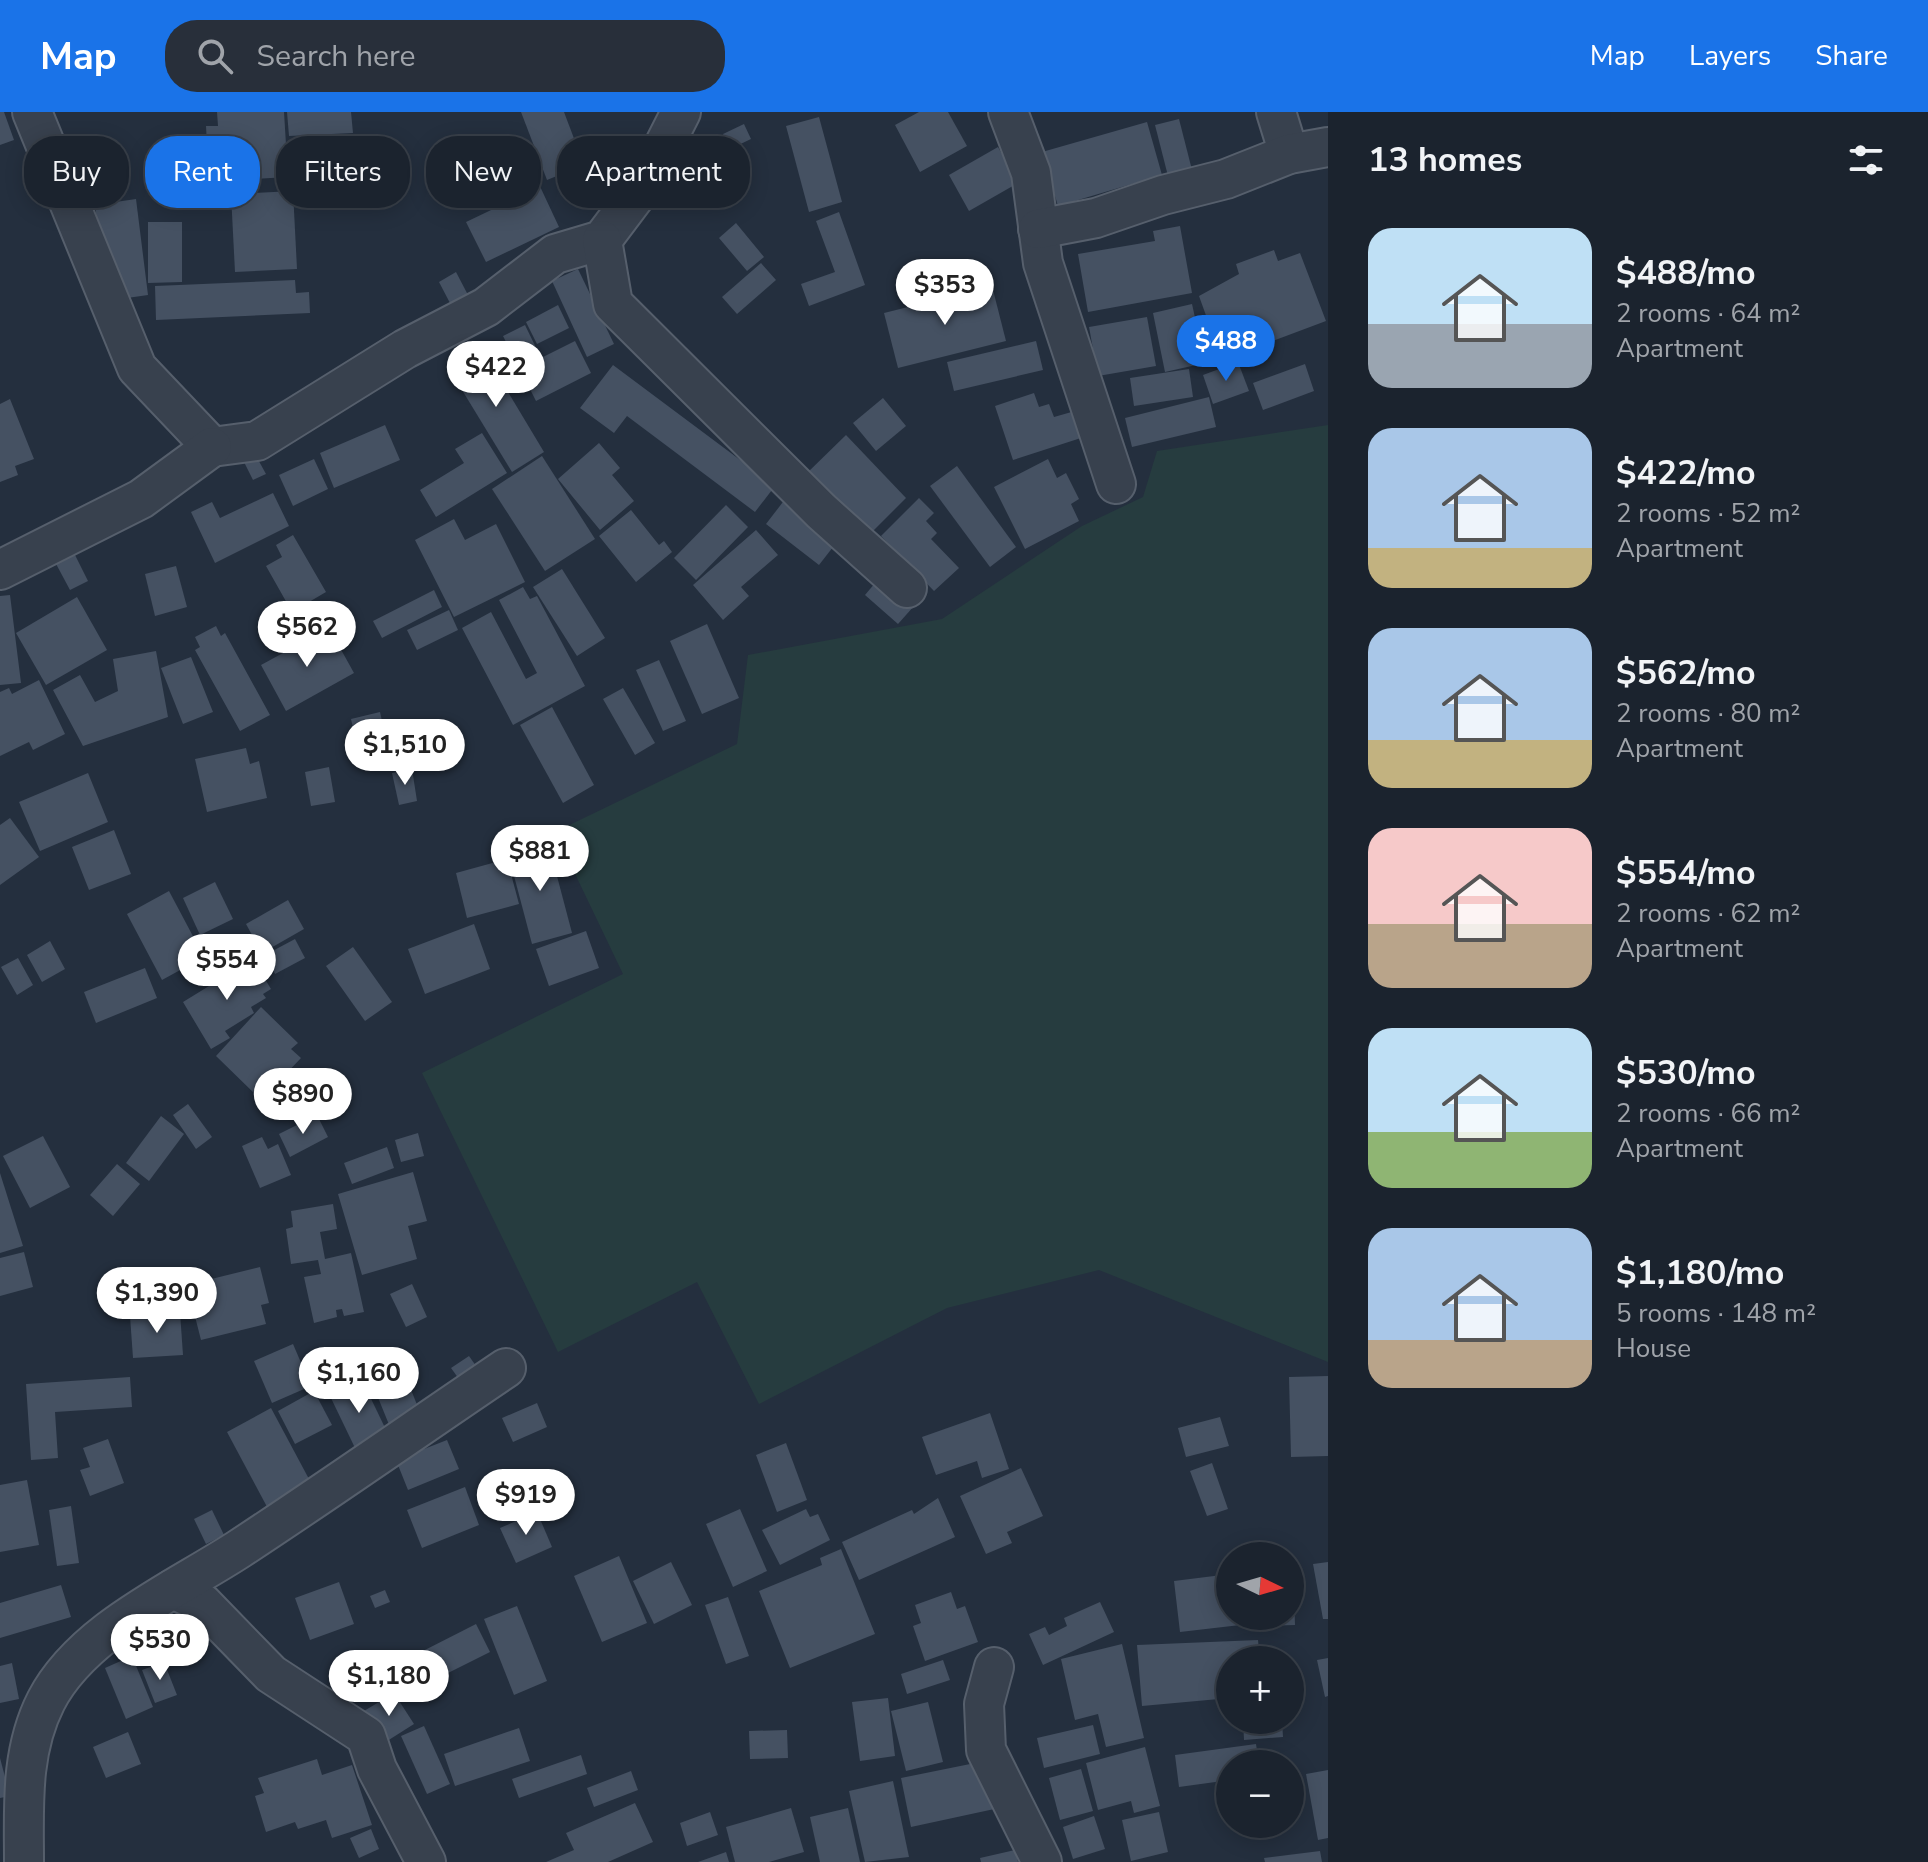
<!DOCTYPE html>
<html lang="en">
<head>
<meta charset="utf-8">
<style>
  body { margin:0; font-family:"Nunito Sans",sans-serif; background:#282f3a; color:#f1f3f6; height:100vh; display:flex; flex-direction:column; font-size:30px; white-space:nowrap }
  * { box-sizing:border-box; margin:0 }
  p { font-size:26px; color:#a0a4aa }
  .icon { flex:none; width:44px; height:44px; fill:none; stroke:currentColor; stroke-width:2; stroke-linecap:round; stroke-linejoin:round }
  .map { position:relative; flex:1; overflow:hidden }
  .drawer { display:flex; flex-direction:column; background:#1b232e; width:600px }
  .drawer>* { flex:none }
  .top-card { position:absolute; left:24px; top:24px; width:760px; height:72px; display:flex; gap:16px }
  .needle { width:52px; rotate:95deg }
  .tools { position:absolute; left:1216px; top:1430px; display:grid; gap:16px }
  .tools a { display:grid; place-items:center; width:88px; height:88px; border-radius:50%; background:#1b232e; box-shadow:0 4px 20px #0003,0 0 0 2px #39404a; font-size:40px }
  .price { position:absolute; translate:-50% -68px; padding:0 18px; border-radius:28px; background:#fff; color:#222; font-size:26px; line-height:52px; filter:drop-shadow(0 2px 4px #0008) }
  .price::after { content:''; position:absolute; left:50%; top:48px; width:24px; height:18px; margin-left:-12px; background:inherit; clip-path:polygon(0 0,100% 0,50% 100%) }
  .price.current { background:#1a73e8; color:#fff }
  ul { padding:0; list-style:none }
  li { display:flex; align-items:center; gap:24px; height:200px; padding:0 40px }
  li span { display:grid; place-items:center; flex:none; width:224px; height:160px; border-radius:24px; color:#555 }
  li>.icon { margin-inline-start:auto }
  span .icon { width:96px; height:96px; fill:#fffc; stroke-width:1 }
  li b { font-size:34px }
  h2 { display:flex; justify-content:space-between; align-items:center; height:96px; padding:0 40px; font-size:34px }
  .chip { padding:0 28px; border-radius:32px; background:#1b232e; box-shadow:0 4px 20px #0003,0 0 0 2px #39404a; font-size:28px; line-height:72px }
  .chip.current { background:#1a73e8; color:#fff }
  header { display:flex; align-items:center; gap:48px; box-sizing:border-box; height:112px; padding:0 40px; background:#1a73e8; color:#fff }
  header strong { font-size:38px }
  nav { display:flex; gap:44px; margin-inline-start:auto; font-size:28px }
  .search { width:560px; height:72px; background:#282f3a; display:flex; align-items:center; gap:20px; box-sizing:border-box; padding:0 28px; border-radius:32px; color:#a0a4aa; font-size:30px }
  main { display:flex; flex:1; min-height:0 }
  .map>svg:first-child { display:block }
  .green { fill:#263c3f }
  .building { fill:#455162 }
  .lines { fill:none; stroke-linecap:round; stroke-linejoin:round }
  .minor-casing { stroke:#565f6c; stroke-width:42 }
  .minor { stroke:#38414e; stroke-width:38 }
</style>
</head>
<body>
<header>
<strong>Map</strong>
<div class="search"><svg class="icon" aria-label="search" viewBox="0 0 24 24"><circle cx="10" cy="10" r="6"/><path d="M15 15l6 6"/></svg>Search here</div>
<nav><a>Map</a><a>Layers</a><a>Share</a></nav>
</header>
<main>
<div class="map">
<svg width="1328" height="1750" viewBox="0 0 1328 1750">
  <rect width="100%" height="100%" fill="#242f3e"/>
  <polygon class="green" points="1328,313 1328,1250 1099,1158 947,1196 759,1292 697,1170 558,1240 422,961 623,862 555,720 737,632 748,543 942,507 1082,414 1143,385 1157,339"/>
  <g class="building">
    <polygon points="0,0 4,0 14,28 0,33"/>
    <polygon points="217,0 284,0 288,65 222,69 221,50 208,51 206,14 218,14"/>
    <polygon points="287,0 351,0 353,21 289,24"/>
    <polygon points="521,0 564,0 584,53 547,68"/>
    <polygon points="919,0 948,0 967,34 920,60 895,13"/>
    <polygon points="819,5 842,90 809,100 786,14"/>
    <polygon points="1179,7 1192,58 1168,64 1155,13"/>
    <polygon points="1147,10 1162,63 1058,94 1042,40"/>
    <polygon points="744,12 751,27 730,37 723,22"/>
    <polygon points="998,35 1018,71 969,99 949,63"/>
    <polygon points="537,68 559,115 486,150 466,110 527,81 524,74"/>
    <polygon points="293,79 297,157 235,160 231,82"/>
    <polygon points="136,87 148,183 120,187 104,163 95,93"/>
    <polygon points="839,100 865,173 809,194 801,172 835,160 816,109"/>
    <polygon points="148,110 182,110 182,170 148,171"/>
    <polygon points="736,111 764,145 747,159 719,126"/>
    <polygon points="1180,114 1192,181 1088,200 1078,142 1155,129 1153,119"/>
    <polygon points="1274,138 1278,149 1300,141 1326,209 1222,248 1199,184 1239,162 1236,152"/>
    <polygon points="761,151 776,168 737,202 722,185"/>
    <polygon points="578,157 614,232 587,245 552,169"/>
    <polygon points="456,160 468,183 451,193 439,170"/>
    <polygon points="295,168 296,181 309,180 310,201 156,208 155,174"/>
    <polygon points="992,174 1006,229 898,256 884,201"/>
    <polygon points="1192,192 1205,251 1165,260 1153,201"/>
    <polygon points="558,193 569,216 537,232 526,210"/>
    <polygon points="1147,205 1156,254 1098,264 1089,215"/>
    <polygon points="525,213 541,246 575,229 591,261 536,289 503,224"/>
    <polygon points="1036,229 1043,258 954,279 947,250"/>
    <polygon points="481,235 544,340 512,360 448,255"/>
    <polygon points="1238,250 1249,279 1213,292 1203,263"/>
    <polygon points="1305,252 1314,279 1263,298 1253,271"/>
    <polygon points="613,253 775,374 755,400 627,304 614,321 580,296"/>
    <polygon points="1189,257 1193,285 1134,294 1130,266"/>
    <polygon points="1034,281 1039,295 1049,292 1054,305 1075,299 1084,325 1013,348 995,294"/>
    <polygon points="1209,285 1216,315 1132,335 1125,306"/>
    <polygon points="883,286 906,314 876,339 853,311"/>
    <polygon points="10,287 34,347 15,354 18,363 0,370 0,292"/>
    <polygon points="385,313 400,348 334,376 320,341"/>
    <polygon points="482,321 507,361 436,405 420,378 464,351 455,337"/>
    <polygon points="846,323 906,386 865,427 804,364"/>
    <polygon points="599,331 620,356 612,363 634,389 600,418 558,367"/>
    <polygon points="255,342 266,362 253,368 243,348"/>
    <polygon points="542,344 595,427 545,459 492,377"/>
    <polygon points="314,347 328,377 293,394 279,363"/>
    <polygon points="1048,347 1057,366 1066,361 1079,387 1071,392 1079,409 1025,437 994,375"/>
    <polygon points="957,354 1016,435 990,455 930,374"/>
    <polygon points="273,381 289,414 215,451 191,400 212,390 220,406"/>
    <polygon points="786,386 840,426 819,453 766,412"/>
    <polygon points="919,386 934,401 926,409 937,421 931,427 959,456 934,479 881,424"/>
    <polygon points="726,393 748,415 696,468 674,446"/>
    <polygon points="631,398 659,433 664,429 672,440 636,470 599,424"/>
    <polygon points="454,407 465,428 496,412 525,470 454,505 415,428"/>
    <polygon points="756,418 778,443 741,475 749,484 723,508 693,473"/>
    <polygon points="293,423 326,480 292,500 266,454 282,445 276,433"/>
    <polygon points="74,441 88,469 70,478 55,450"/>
    <polygon points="176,454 187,495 155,504 145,462"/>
    <polygon points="562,457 605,526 577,544 533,475"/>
    <polygon points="881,464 914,494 898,512 865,483"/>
    <polygon points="523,475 530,487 537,484 585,574 513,613 462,516 491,500 526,567 537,561 499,488"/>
    <polygon points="434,478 442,495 382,526 373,509"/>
    <polygon points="10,483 21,571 0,573 0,484"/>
    <polygon points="77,485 107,538 46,573 16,521"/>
    <polygon points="449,498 458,518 417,538 407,518"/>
    <polygon points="707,512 739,586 702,602 670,529"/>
    <polygon points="216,514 221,524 225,521 270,603 240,619 195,538 200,535 195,525"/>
    <polygon points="329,516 354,561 286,599 261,553"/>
    <polygon points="156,539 168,605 83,634 53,578 80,563 95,590 118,579 113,547"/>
    <polygon points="191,545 213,600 183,612 161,556"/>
    <polygon points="659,548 686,609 663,619 636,558"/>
    <polygon points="39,568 65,622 33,638 29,630 0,644 0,580 9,576 12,582"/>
    <polygon points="623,576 655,631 635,643 603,587"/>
    <polygon points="552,595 594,673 563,691 520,613"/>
    <polygon points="380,600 389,641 360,647 351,607"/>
    <polygon points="246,636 250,652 259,649 267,686 207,700 195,647"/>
    <polygon points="329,655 335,690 311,694 305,660"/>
    <polygon points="412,657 417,689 399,693 392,661"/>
    <polygon points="88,661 108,710 40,739 19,690"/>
    <polygon points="10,706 39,745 0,773 0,713"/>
    <polygon points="114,718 131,762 89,778 72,735"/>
    <polygon points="548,730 572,821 532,832 508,741"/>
    <polygon points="507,747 519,792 467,806 456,761"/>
    <polygon points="215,770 233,807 200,823 183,786"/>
    <polygon points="169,779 204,845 162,868 127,802"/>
    <polygon points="288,788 304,817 262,841 246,812"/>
    <polygon points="474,812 490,857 425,882 408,837"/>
    <polygon points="586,819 599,856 549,874 536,837"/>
    <polygon points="295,827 305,846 275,862 265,843"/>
    <polygon points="50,829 65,857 42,870 27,843"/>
    <polygon points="353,835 392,890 365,909 326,854"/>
    <polygon points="18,846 33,873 17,883 1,855"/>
    <polygon points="253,847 271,877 263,882 266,886 251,895 254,901 225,919 230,926 211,937 183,890"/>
    <polygon points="145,856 157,886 96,911 84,880"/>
    <polygon points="261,895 298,931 291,937 301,946 261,988 216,944"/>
    <polygon points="188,992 212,1025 196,1037 173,1003"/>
    <polygon points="317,1003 328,1025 290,1045 279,1022"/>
    <polygon points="161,1004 184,1022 149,1069 126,1051"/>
    <polygon points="418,1021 424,1044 401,1050 395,1028"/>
    <polygon points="43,1024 70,1075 30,1096 3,1044"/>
    <polygon points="262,1025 268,1037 278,1032 291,1063 260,1076 242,1034"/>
    <polygon points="387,1035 394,1056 352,1072 344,1051"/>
    <polygon points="117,1052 140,1072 113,1104 90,1083"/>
    <polygon points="413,1060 427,1109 408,1114 417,1147 362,1163 338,1082"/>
    <polygon points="0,1061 23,1134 0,1141"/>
    <polygon points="333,1092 337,1117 320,1120 325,1147 351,1141 364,1200 344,1204 342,1197 336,1198 337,1205 314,1211 304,1165 321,1162 318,1148 291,1152 286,1117 293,1115 291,1099"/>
    <polygon points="24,1140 33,1175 0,1184 0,1146"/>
    <polygon points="260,1155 269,1191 261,1193 266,1212 201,1228 187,1173"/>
    <polygon points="412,1172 427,1205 406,1215 390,1182"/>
    <polygon points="180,1200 183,1243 133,1246 130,1204"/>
    <polygon points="293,1232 311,1274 272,1291 254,1249"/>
    <polygon points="469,1244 481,1261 464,1274 451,1256"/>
    <polygon points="1328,1264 1328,1344 1291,1345 1289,1265"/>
    <polygon points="130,1265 132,1295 55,1300 58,1346 31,1348 26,1272"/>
    <polygon points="362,1268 388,1322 356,1338 330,1284"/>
    <polygon points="408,1270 423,1308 392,1320 377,1283"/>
    <polygon points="314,1279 332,1313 295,1332 278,1299"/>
    <polygon points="537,1291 547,1315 513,1330 502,1306"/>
    <polygon points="271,1296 317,1382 273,1406 227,1320"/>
    <polygon points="990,1301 1009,1357 982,1366 977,1349 936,1363 922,1325"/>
    <polygon points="1220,1305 1229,1334 1186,1345 1178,1316"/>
    <polygon points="108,1327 124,1371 90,1384 80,1358 90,1355 83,1336"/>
    <polygon points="447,1328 459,1357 408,1378 396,1348"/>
    <polygon points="786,1331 807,1388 777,1400 756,1343"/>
    <polygon points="1212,1351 1228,1397 1207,1404 1190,1359"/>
    <polygon points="1021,1356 1043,1404 1007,1420 1012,1431 986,1442 960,1384"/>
    <polygon points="27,1368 39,1433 0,1440 0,1373"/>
    <polygon points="465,1375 479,1413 422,1436 407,1398"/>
    <polygon points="938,1386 955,1425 859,1468 842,1430 912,1398 914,1402"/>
    <polygon points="71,1394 79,1451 57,1454 49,1398"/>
    <polygon points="740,1397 767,1459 733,1475 706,1412"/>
    <polygon points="806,1397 810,1405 818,1402 830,1428 780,1453 762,1418"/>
    <polygon points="212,1398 224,1423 206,1432 194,1407"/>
    <polygon points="537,1400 552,1435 516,1451 500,1416"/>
    <polygon points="841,1437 875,1522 790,1556 759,1479 822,1453 820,1446"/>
    <polygon points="619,1444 647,1511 602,1530 574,1464"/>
    <polygon points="1290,1447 1293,1447 1295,1513 1262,1514 1262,1504 1290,1504"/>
    <polygon points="671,1450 692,1493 654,1512 633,1469"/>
    <polygon points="1328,1450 1328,1507 1323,1507 1313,1452"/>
    <polygon points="1230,1462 1230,1504 1248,1504 1249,1512 1180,1520 1174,1469"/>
    <polygon points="339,1470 354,1512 310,1528 295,1486"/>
    <polygon points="61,1473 71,1505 0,1526 0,1491"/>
    <polygon points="385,1478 390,1490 375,1496 370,1484"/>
    <polygon points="951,1480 957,1497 965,1494 978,1530 925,1549 913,1514 921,1511 915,1493"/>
    <polygon points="728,1485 749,1544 726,1552 705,1493"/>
    <polygon points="1100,1490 1114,1520 1043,1553 1029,1522 1045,1515 1049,1523 1067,1514 1064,1506"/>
    <polygon points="517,1494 547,1569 514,1583 484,1507"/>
    <polygon points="476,1512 490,1540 432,1569 419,1541"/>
    <polygon points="144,1526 156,1549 145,1554 133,1531"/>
    <polygon points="1258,1528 1260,1548 1230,1548 1230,1586 1142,1594 1137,1533"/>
    <polygon points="1122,1532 1144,1626 1106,1635 1098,1602 1075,1608 1061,1547"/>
    <polygon points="132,1544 153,1595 126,1607 105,1556"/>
    <polygon points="1328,1546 1328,1584 1325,1585 1317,1548"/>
    <polygon points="943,1548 950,1568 907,1582 901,1562"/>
    <polygon points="164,1550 177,1583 155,1591 142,1558"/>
    <polygon points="12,1551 19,1587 0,1591 0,1554"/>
    <polygon points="394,1581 414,1612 384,1631 364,1599"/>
    <polygon points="888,1586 895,1644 860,1649 852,1590"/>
    <polygon points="928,1590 943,1650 906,1659 891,1599"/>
    <polygon points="1243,1608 1282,1608 1283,1625 1244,1628"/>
    <polygon points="1093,1613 1100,1642 1044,1656 1037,1626"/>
    <polygon points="424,1614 450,1672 427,1682 401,1624"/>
    <polygon points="519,1616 530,1649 455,1674 444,1642"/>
    <polygon points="787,1618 788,1646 750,1647 749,1619"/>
    <polygon points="128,1620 141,1652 106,1666 93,1635"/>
    <polygon points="1256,1632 1259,1652 1230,1652 1230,1668 1179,1675 1175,1643"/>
    <polygon points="1145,1635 1160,1694 1134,1701 1131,1689 1098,1698 1086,1651"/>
    <polygon points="581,1643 587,1662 519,1686 512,1667"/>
    <polygon points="0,1646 10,1684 0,1686"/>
    <polygon points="317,1647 322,1663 352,1653 372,1713 332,1726 326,1708 298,1717 295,1710 266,1720 255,1684 264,1681 258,1666"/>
    <polygon points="980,1650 999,1696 911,1715 901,1666"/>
    <polygon points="1081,1657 1093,1699 1060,1708 1049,1666"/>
    <polygon points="1328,1658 1328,1726 1318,1728 1306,1662"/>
    <polygon points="631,1659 638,1678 594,1695 587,1676"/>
    <polygon points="893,1669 909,1745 865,1750 849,1679"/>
    <polygon points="635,1691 653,1730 608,1750 546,1750 574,1738 566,1721"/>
    <polygon points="791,1696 804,1740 769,1750 735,1750 726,1715"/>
    <polygon points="848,1696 860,1750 820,1750 810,1705"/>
    <polygon points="710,1700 718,1723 687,1734 680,1711"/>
    <polygon points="1159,1700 1168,1740 1131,1749 1122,1708"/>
    <polygon points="1094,1704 1105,1737 1073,1747 1063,1715"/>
    <polygon points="371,1717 379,1737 359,1746 350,1726"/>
    <polygon points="1015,1738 1018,1750 981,1750 980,1746"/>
    <polygon points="1320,1739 1322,1750 1265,1750 1264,1746"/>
    <polygon points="726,1740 729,1750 698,1750"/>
  </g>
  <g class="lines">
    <defs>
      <g id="minor">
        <polyline points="32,0 137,256 212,335 257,329 405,237 486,195 555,142 602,128 645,71 681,0"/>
        <polyline points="1008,0 1031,61 1043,151 1116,372"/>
        <polyline points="1276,0 1289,42"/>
        <polyline points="1038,117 1096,106 1163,83 1226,67 1289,42 1328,35"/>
        <polyline points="602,128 613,192 821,399 907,476"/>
        <polyline points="0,458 141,387 212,335"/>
        <polyline points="173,1477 202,1491 271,1562 366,1624 377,1657 426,1750"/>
        <polyline points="994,1555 984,1592 986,1638 1042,1750"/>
        <path d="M 24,1750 C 24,1695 20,1640 46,1589 C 82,1519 176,1478 239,1437 C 329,1378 417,1316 506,1256"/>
      </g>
    </defs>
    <use href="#minor" class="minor-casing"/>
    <use href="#minor" class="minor"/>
  </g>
</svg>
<div class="tools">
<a><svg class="needle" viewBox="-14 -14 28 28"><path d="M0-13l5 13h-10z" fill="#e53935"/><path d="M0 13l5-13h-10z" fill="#a0a4aa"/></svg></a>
<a>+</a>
<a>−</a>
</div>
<b class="price" style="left:945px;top:215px">$353</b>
<b class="price current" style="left:1226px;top:271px">$488</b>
<b class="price" style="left:496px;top:297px">$422</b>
<b class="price" style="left:307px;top:557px">$562</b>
<b class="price" style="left:405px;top:675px">$1,510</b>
<b class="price" style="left:540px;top:781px">$881</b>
<b class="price" style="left:227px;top:890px">$554</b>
<b class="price" style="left:303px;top:1024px">$890</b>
<b class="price" style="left:157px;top:1223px">$1,390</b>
<b class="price" style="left:359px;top:1303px">$1,160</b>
<b class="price" style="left:526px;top:1425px">$919</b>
<b class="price" style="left:160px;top:1570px">$530</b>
<b class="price" style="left:389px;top:1606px">$1,180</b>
<div class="top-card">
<a class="chip">Buy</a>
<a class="chip current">Rent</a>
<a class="chip">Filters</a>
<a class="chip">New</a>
<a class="chip">Apartment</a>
</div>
</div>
<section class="drawer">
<h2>13 homes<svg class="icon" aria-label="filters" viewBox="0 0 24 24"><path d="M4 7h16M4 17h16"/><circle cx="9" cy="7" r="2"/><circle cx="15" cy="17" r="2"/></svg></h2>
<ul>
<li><span style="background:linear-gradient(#bfe0f5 60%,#9aa5b1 0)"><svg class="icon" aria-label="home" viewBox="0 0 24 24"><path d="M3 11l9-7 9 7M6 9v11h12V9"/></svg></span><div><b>$488/mo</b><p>2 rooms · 64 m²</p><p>Apartment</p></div></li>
<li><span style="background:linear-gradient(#a9c7e8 75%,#c2b280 0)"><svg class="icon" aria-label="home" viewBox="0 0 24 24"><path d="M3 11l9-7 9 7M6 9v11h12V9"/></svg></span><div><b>$422/mo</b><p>2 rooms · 52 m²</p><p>Apartment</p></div></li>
<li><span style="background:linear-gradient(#a9c7e8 70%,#c2b280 0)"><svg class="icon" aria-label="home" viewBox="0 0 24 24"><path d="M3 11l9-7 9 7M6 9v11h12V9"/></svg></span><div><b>$562/mo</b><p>2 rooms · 80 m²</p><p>Apartment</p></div></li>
<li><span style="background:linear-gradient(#f6c9c9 60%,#b9a48a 0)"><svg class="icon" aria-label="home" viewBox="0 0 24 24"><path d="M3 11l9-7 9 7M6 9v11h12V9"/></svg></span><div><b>$554/mo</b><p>2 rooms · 62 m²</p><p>Apartment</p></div></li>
<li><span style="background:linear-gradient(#bfe0f5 65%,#8fb573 0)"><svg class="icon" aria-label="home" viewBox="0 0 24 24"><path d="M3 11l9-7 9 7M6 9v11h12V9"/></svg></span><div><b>$530/mo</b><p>2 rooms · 66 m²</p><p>Apartment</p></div></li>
<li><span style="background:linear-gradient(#a9c7e8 70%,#b9a48a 0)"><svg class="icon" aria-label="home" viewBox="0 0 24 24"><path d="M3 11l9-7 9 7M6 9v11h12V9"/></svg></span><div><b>$1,180/mo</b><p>5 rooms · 148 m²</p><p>House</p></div></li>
</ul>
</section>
</main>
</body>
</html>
